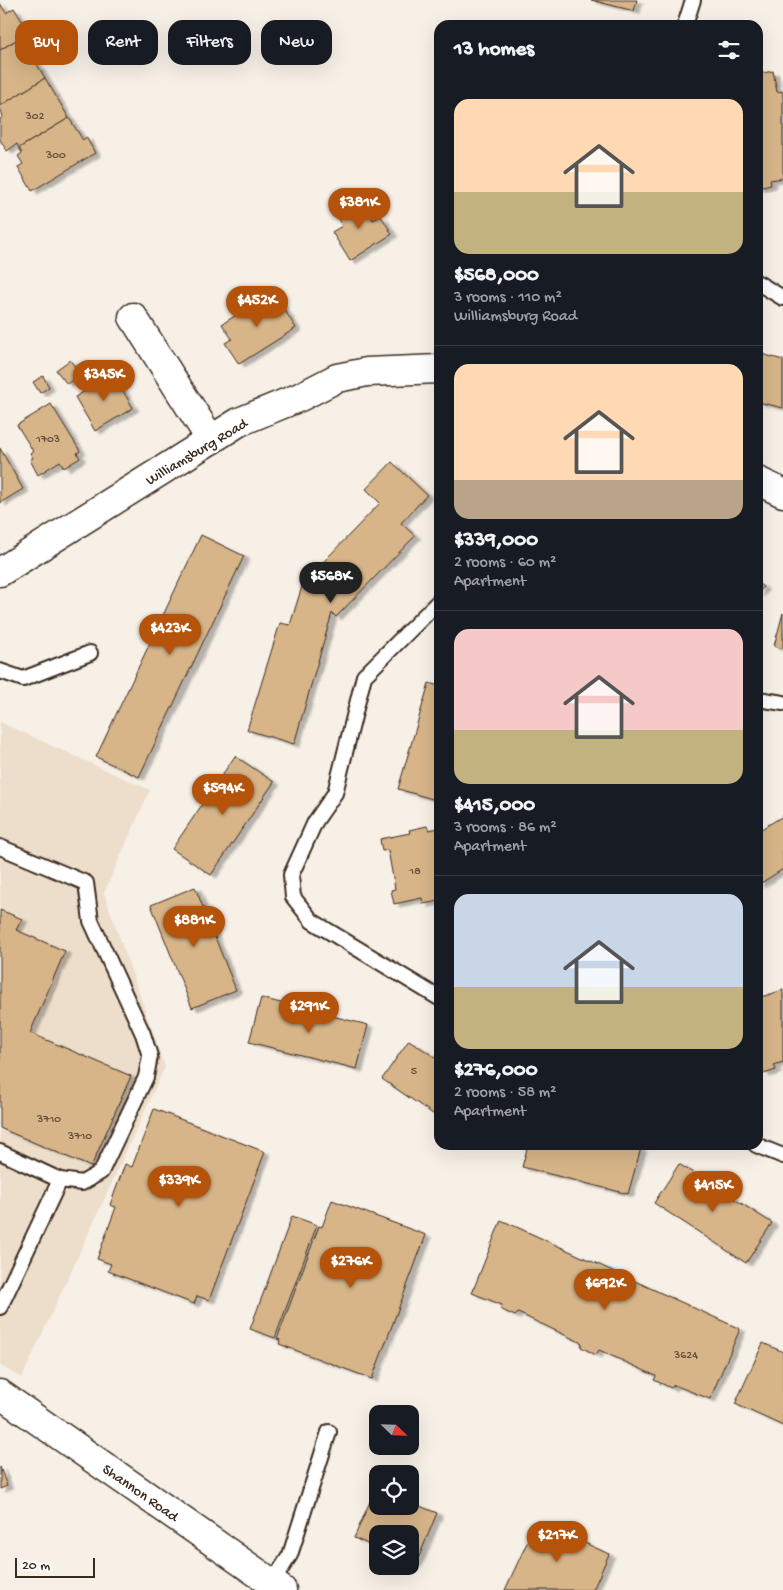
<!DOCTYPE html>
<html lang="en">
<head>
<meta charset="utf-8">
<style>
  body { margin:0; font-family:"Gochi Hand",sans-serif; background:#20242c; color:#f1f3f6; height:100vh; display:flex; flex-direction:column; font-size:19px; white-space:nowrap }
  * { box-sizing:border-box; margin:0 }
  p { font-size:16px; color:#9ea1a6 }
  .icon { flex:none; width:28px; height:28px; fill:none; stroke:currentColor; stroke-width:2; stroke-linecap:round; stroke-linejoin:round }
  .map { position:relative; flex:1; overflow:hidden }
  .side { position:absolute; left:434px; top:20px; width:329px; height:1130px; display:flex; flex-direction:column; background:#171b24; border-radius:15px; box-shadow:0 5px 20px #0002 }
  .side>* { flex:none }
  .guide { position:absolute; left:15px; top:20px; width:344px; height:45px; display:flex; gap:10px }
  .needle { width:32px; rotate:113deg }
  .fabs { position:absolute; left:369px; top:1405px; display:grid; gap:10px }
  .fabs a { display:grid; place-items:center; width:50px; height:50px; border-radius:10px; background:#171b24; box-shadow:0 5px 20px #0002; font-size:25px }
  .scale { position:absolute; left:15px; bottom:12px; width:80px; box-sizing:border-box; padding-left:5px; border:2px solid #3b2a1e; border-top:0; font-size:14px; line-height:18px; white-space:nowrap; color:#3b2a1e; -webkit-text-stroke:4px #fff; paint-order:stroke }
  .price { position:absolute; translate:-50% -42px; padding:0 11px; border-radius:18px; background:#b45309; color:#fff; font-size:16px; line-height:32px; filter:drop-shadow(0 1px 2px #0008) }
  .price::after { content:''; position:absolute; left:50%; top:30px; width:15px; height:11px; margin-left:-8px; background:inherit; clip-path:polygon(0 0,100% 0,50% 100%) }
  .price.on { background:#222; color:#fff }
  ul { padding:0; list-style:none }
  li { display:grid; align-content:center; gap:10px; height:265px; padding:0 20px }
  li+li { border-top:1px solid #363941 }
  li span { display:grid; place-items:center; height:155px; border-radius:15px; color:#555 }
  li>.icon { margin-inline-start:auto }
  span .icon { width:90px; height:90px; fill:#fffc; stroke-width:1 }
  li b { font-size:21px }
  h2 { display:flex; justify-content:space-between; align-items:center; height:60px; padding:0 20px; font-size:21px }
  .tag { padding:0 18px; border-radius:15px; background:#171b24; box-shadow:0 5px 20px #0002; font-size:18px; line-height:45px }
  .tag.on { background:#b45309; color:#fff }
  .map>svg:first-child { display:block }
  .built { fill:#eddecb }
  .building { fill:#d7b589; stroke:#3b2a1e; filter:url(#shadow) }
  .lines { fill:none; stroke-linecap:round; stroke-linejoin:round }
  .service-casing { stroke:#3b2a1e; stroke-width:18 }
  .minor-casing { stroke:#3b2a1e; stroke-width:31 }
  .tertiary-casing { stroke:#3b2a1e; stroke-width:31 }
  .service { stroke:#fff; stroke-width:14 }
  .minor { stroke:#fff; stroke-width:28 }
  .tertiary { stroke:#fff; stroke-width:28 }
  .labels { text-anchor:middle; stroke-width:4.5; stroke-linejoin:round; paint-order:stroke }
  .number-label { font-size:12px; fill:#624d39 }
  .street-label { font-size:15px; fill:#3b2a1e; stroke:#fff }
</style>
</head>
<body>
<div class="map">
<svg width="783" height="1590" viewBox="0 0 783 1590">
  <defs>
    <filter id="shadow"><feDropShadow dx="5.5" dy="3" stdDeviation="1" flood-color="#0004"/></filter>
  </defs>
  <rect width="100%" height="100%" fill="#f7f0e7"/>
  <filter id="ink" filterUnits="userSpaceOnUse"><feTurbulence type="fractalNoise" baseFrequency=".02" numOctaves="2"/><feDisplacementMap in="SourceGraphic" scale="10" xChannelSelector="R" yChannelSelector="G"/><feConvolveMatrix kernelMatrix="1 2 1 2 8 2 1 2 1" color-interpolation-filters="sRGB"/></filter>
  <g filter="url(#ink)">
    <polygon class="built" points="0,722 150,790 104,893 165,1067 22,1378 0,1366"/>
    <g class="building">
      <polygon points="591,0 637,0 634,11"/>
      <polygon points="0,3 6,13 14,8 25,26 17,31 21,37 0,50"/>
      <polygon points="21,37 45,78 0,106 0,50"/>
      <polygon points="773,71 777,92 782,91 783,95 783,178 770,180 771,185 758,188 758,74"/>
      <polygon points="45,78 69,118 19,148 17,144 7,151 0,140 0,119 3,117 0,106"/>
      <polygon points="69,118 83,140 86,137 95,153 32,191 18,167 23,164 18,156 22,153 19,148"/>
      <polygon points="360,199 373,220 381,216 392,234 350,261 332,232 342,226 335,214"/>
      <polygon points="273,292 296,328 239,364 225,343 232,339 222,324"/>
      <polygon points="758,353 783,360 783,408 758,402"/>
      <polygon points="70,360 80,374 67,384 56,370"/>
      <polygon points="113,374 133,408 95,431 75,397"/>
      <polygon points="43,376 49,387 40,393 33,382"/>
      <polygon points="51,404 80,451 77,453 80,458 64,468 60,461 38,475 30,460 33,458 30,453 33,451 17,425"/>
      <polygon points="0,448 23,489 0,503"/>
      <polygon points="392,462 427,495 401,523 415,536 336,617 332,613 294,744 247,730 280,623 290,625 303,583 380,503 366,489"/>
      <polygon points="201,535 244,556 139,777 96,757"/>
      <polygon points="758,583 763,587 758,594"/>
      <polygon points="783,613 783,649 774,646"/>
      <polygon points="429,683 439,686 439,801 398,789"/>
      <polygon points="235,756 274,782 211,875 172,849"/>
      <polygon points="783,816 783,869 758,885 758,831"/>
      <polygon points="427,826 429,830 439,828 439,901 423,904 422,898 394,904 391,890 395,889 388,850 382,851 380,839 410,833 409,830"/>
      <polygon points="195,887 236,990 192,1008 151,905"/>
      <polygon points="0,910 22,919 16,930 65,951 30,1033 131,1076 91,1167 0,1128"/>
      <polygon points="783,990 783,1062 774,1065 776,1070 764,1074 758,1054 758,998"/>
      <polygon points="261,998 368,1025 357,1069 249,1042"/>
      <polygon points="409,1040 439,1060 439,1118 382,1079"/>
      <polygon points="154,1109 265,1152 209,1300 197,1296 194,1304 108,1271 111,1264 97,1259 116,1207 110,1205 125,1164 132,1167"/>
      <polygon points="528,1145 627,1145 641,1148 628,1194 522,1167"/>
      <polygon points="679,1164 772,1223 746,1263 654,1203"/>
      <polygon points="332,1200 426,1235 372,1379 279,1344 280,1340 277,1339 319,1226 322,1227"/>
      <polygon points="292,1216 317,1225 275,1338 250,1329"/>
      <polygon points="501,1220 740,1329 710,1399 674,1385 671,1388 654,1380 656,1376 599,1350 596,1355 581,1347 582,1343 518,1313 515,1316 500,1309 502,1305 472,1293"/>
      <polygon points="763,1343 783,1352 783,1426 735,1404"/>
      <polygon points="0,1467 7,1486 0,1489"/>
      <polygon points="376,1488 378,1506 410,1506 410,1502 437,1513 416,1564 410,1561 410,1534 378,1534 378,1556 374,1555 377,1548 354,1538"/>
      <polygon points="537,1521 609,1554 593,1590 505,1590"/>
    </g>
    <g class="lines">
      <defs>
        <g id="service">
          <polyline points="685,25 693,0"/>
          <polyline points="758,283 783,298"/>
          <polyline points="439,601 364,676 335,793 315,822 291,875 293,897 312,921 439,998"/>
          <polyline points="0,671 23,679 90,653"/>
          <polyline points="758,699 783,703"/>
          <polyline points="0,847 86,883 91,921 143,1034 150,1056 146,1077 101,1172 82,1183 60,1180 0,1152"/>
          <polyline points="756,1145 783,1156"/>
          <polyline points="0,1307 60,1180"/>
          <polyline points="272,1583 290,1555 329,1432"/>
        </g>
        <g id="minor">
          <polyline points="133,317 211,440"/>
          <polyline points="758,481 783,493"/>
          <polyline points="0,572 239,422 300,397 337,378 367,372 439,369"/>
        </g>
        <polyline id="tertiary" points="0,1394 282,1590"/>
      </defs>
      <use href="#service" class="service-casing"/>
      <use href="#minor" class="minor-casing"/>
      <use href="#tertiary" class="tertiary-casing"/>
      <use href="#service" class="service"/>
      <use href="#minor" class="minor"/>
      <use href="#tertiary" class="tertiary"/>
    </g>
  </g>
  <g class="labels">
    <g class="number-label">
      <text x="35" y="119">302</text>
      <text x="56" y="158">300</text>
      <text x="48" y="442">1703</text>
      <text x="415" y="874">18</text>
      <text x="414" y="1074">5</text>
      <text x="49" y="1122">3710</text>
      <text x="80" y="1139">3710</text>
      <text x="686" y="1358">3624</text>
    </g>
    <g class="street-label">
      <text transform="translate(196 451) rotate(-31)" y="5">Williamsburg Road</text>
      <text transform="translate(141 1492) rotate(35)" y="5">Shannon Road</text>
    </g>
  </g>
</svg>
<div class="fabs">
<a><svg class="needle" viewBox="-14 -14 28 28"><path d="M0-13l5 13h-10z" fill="#e53935"/><path d="M0 13l5-13h-10z" fill="#9ea1a6"/></svg></a>
<a><svg class="icon" aria-label="locate" viewBox="0 0 24 24"><circle cx="12" cy="12" r="6"/><path d="M12 2v4M12 18v4M2 12h4M18 12h4"/></svg></a>
<a><svg class="icon" aria-label="layers" viewBox="0 0 24 24"><path d="M12 4l9 5-9 5-9-5zM3 14l9 5 9-5"/></svg></a>
</div>
<div class="scale">20 m</div>
<b class="price" style="left:359px;top:230px">$381K</b>
<b class="price" style="left:257px;top:328px">$452K</b>
<b class="price" style="left:104px;top:402px">$345K</b>
<b class="price on" style="left:331px;top:604px">$568K</b>
<b class="price" style="left:170px;top:656px">$423K</b>
<b class="price" style="left:223px;top:816px">$594K</b>
<b class="price" style="left:194px;top:948px">$881K</b>
<b class="price" style="left:309px;top:1034px">$291K</b>
<b class="price" style="left:179px;top:1208px">$339K</b>
<b class="price" style="left:713px;top:1213px">$415K</b>
<b class="price" style="left:351px;top:1289px">$276K</b>
<b class="price" style="left:605px;top:1311px">$692K</b>
<b class="price" style="left:557px;top:1563px">$217K</b>
<div class="guide">
<a class="tag on">Buy</a>
<a class="tag">Rent</a>
<a class="tag">Filters</a>
<a class="tag">New</a>
</div>
<section class="side">
<h2>13 homes<svg class="icon" aria-label="filters" viewBox="0 0 24 24"><path d="M4 7h16M4 17h16"/><circle cx="9" cy="7" r="2"/><circle cx="15" cy="17" r="2"/></svg></h2>
<ul>
<li><span style="background:linear-gradient(#ffd9b3 60%,#c2b280 0)"><svg class="icon" aria-label="home" viewBox="0 0 24 24"><path d="M3 11l9-7 9 7M6 9v11h12V9"/></svg></span><div><b>$568,000</b><p>3 rooms · 110 m²</p><p>Williamsburg Road</p></div></li>
<li><span style="background:linear-gradient(#ffd9b3 75%,#b9a48a 0)"><svg class="icon" aria-label="home" viewBox="0 0 24 24"><path d="M3 11l9-7 9 7M6 9v11h12V9"/></svg></span><div><b>$339,000</b><p>2 rooms · 60 m²</p><p>Apartment</p></div></li>
<li><span style="background:linear-gradient(#f6c9c9 65%,#c2b280 0)"><svg class="icon" aria-label="home" viewBox="0 0 24 24"><path d="M3 11l9-7 9 7M6 9v11h12V9"/></svg></span><div><b>$415,000</b><p>3 rooms · 86 m²</p><p>Apartment</p></div></li>
<li><span style="background:linear-gradient(#c9d6e8 60%,#c2b280 0)"><svg class="icon" aria-label="home" viewBox="0 0 24 24"><path d="M3 11l9-7 9 7M6 9v11h12V9"/></svg></span><div><b>$276,000</b><p>2 rooms · 58 m²</p><p>Apartment</p></div></li>
</ul>
</section>
</div>
</body>
</html>
